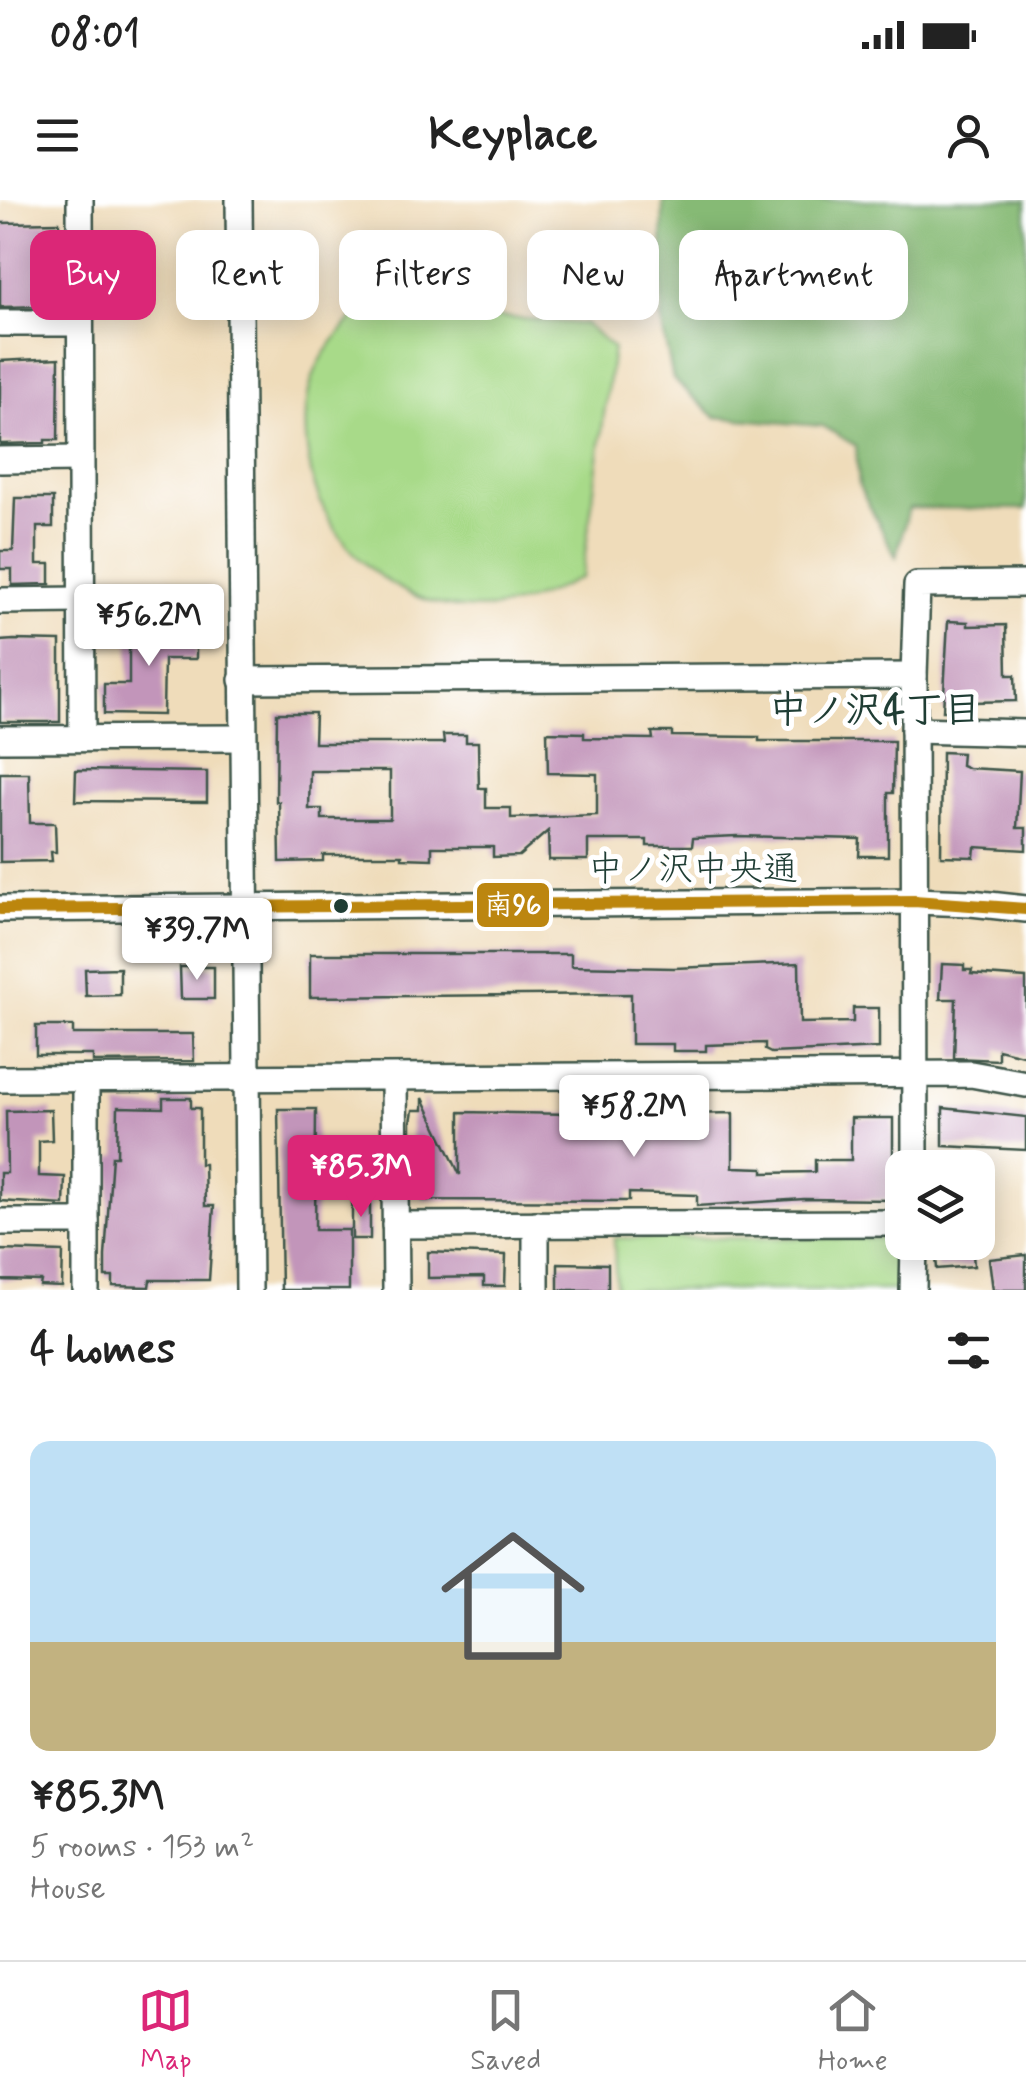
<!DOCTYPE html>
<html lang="en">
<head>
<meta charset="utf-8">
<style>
  body { margin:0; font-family:Mynerve,"Klee One",sans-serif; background:#f6f6f6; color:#222; height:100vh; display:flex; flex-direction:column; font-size:38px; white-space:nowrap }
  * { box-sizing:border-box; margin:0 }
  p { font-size:32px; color:#767676 }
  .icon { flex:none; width:55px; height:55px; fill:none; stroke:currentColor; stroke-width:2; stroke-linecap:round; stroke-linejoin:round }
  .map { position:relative; height:1090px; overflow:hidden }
  .panel { display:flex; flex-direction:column; background:#fff; flex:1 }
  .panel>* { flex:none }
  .hud { position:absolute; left:30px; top:30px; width:968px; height:90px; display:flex; gap:20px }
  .fabs { position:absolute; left:885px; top:950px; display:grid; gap:20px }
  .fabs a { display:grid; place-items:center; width:110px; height:110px; border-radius:20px; background:#fff; box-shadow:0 5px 25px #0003; font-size:50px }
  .price { position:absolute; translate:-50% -85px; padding:0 22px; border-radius:10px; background:#fff; color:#222; font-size:32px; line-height:65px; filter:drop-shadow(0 2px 5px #0008) }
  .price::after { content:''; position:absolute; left:50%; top:60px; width:30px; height:22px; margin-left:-15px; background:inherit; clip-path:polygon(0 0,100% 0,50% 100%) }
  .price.active { background:#db2777; color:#fff }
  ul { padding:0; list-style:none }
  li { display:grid; align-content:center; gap:20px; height:530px; padding:0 30px }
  li span { display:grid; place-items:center; height:310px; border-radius:20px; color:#555 }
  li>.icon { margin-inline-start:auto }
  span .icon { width:180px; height:180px; fill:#fffc; stroke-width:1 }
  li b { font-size:42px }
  h2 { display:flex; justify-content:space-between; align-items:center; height:120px; padding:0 30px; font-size:42px }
  .tag { padding:0 35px; border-radius:20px; background:#fff; box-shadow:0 5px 25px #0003; font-size:35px; line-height:90px }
  .tag.active { background:#db2777; color:#fff }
  .status { display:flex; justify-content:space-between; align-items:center; height:70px; padding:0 50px; background:#fff; direction:ltr }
  .status svg { height:28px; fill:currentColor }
  header { display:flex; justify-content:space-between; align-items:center; height:130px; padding:0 30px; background:#fff; font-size:45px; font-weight:800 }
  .menu { display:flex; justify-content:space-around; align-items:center; height:140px; border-top:2px solid #e0e0e0; background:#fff; font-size:28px; color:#767676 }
  .menu a { display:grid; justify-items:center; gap:5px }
  .menu .active { color:#db2777 }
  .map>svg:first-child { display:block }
  .green { fill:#a8da89; stroke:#648c5e; stroke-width:2.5 }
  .forest { fill:#86ba75; stroke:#527c54; stroke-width:2.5 }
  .building { fill:#c295ba; fill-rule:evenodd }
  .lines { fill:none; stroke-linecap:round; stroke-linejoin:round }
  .minor-casing { stroke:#3e5548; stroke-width:30 }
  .minor { stroke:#fff; stroke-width:25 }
  .bus-1-casing { stroke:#fff; stroke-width:20 }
  .bus-1 { stroke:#bc8610; stroke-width:12 }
  .bus-dot { fill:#1f3d34; stroke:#fff; stroke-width:4 }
  .labels { text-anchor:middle; stroke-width:10; stroke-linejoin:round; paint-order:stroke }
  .street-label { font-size:35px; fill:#1f3d34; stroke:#fff }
  .neighbourhood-label { font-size:38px; font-weight:bold; fill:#1f3d34; stroke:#fff }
  .line-badge { stroke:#fff; stroke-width:4 }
  .badge-label { font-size:28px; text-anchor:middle; font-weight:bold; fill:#fff }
</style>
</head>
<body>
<div class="status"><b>08:01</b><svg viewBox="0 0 49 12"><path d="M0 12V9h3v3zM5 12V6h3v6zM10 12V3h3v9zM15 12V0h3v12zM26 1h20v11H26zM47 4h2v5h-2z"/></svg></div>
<header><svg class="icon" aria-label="menu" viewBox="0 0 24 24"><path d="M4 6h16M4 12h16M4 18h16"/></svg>Keyplace<svg class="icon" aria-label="person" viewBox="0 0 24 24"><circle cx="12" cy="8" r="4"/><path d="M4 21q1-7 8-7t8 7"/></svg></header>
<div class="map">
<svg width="1026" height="1090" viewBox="0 0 1026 1090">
  <rect width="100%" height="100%" fill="#fff"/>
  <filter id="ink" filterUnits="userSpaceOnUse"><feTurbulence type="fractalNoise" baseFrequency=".01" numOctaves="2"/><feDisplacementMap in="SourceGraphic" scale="20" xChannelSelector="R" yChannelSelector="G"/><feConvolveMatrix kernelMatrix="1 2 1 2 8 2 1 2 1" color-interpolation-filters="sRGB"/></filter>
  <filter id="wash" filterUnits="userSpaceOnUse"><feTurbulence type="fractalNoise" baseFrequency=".0048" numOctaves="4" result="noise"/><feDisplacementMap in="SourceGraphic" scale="40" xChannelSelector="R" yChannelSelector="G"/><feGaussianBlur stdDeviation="2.25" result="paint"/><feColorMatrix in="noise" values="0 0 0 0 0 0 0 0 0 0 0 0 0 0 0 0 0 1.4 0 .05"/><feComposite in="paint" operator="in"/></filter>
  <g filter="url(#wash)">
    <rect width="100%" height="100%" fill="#efdcba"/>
    <g class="green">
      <path d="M 363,106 L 585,124 L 613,148 L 582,377 C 559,388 537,399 512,405 C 420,425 331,361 311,272 C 304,239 302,199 317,167 C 328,145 347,125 363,106 Z"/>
      <polygon points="614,1038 902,1038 900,1090 616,1090"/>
    </g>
    <polygon class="forest" points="663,0 1026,0 1026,309 909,308 896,357 859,286 856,246 823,226 715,217 673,179 661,121"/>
    <g id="blocks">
      <g class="building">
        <polygon points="59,22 60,52 52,52 53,106 0,107 0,23"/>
        <polygon points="59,158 58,240 45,240 45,243 0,244 0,161"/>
        <polygon points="15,298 53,298 53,327 37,327 37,364 50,364 50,384 12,385 12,369 0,369 0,351 13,351"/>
        <polygon points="948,421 968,422 968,426 1006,425 1007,475 1015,475 1016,501 972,502 972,511 943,511"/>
        <polygon points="129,427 196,427 196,459 164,459 163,515 104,514 104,484 129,484"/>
        <polygon points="14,440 60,441 60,522 0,522 0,441"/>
        <path d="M 277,513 L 315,513 L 314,543 L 444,543 L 443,535 L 466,535 L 466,542 L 478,542 L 479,588 L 486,588 L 486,608 L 511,608 L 511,618 L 597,615 L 597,574 L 548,573 L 547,532 L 584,533 L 584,538 L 653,539 L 652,532 L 672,532 L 672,536 L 759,537 L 759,541 L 894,541 L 893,593 L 888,593 L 888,656 L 859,656 L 860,639 L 737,636 L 693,638 L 692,646 L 647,646 L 647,640 L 588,640 L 588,660 L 549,660 L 548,631 L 519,656 L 493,657 L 493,647 L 432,647 L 432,659 L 402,658 L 402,655 L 323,655 L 323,661 L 280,662 L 279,602 L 276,602 ZM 310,571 L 390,571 L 390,619 L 322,619 L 322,609 L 309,609 Z"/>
        <polygon points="942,552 962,553 961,565 968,568 1020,571 1017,628 1026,628 1026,650 975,647 974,657 941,656"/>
        <polygon points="76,570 207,572 207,602 75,601"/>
        <polygon points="0,573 29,573 30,623 55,623 56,652 51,652 52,661 0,662"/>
        <polygon points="310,754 571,754 571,766 674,768 799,763 800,823 853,822 853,808 879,808 879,848 771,853 765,850 765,843 706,845 706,851 673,851 673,844 631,844 631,794 310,797"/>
        <polygon points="942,764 964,765 964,770 972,770 971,774 1026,778 1026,856 998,849 998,860 954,858 956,799 940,799"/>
        <polygon points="180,767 214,767 214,799 181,799"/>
        <polygon points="120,768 120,795 86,796 85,769"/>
        <polygon points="36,826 73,826 73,834 193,834 194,861 93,862 93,855 36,855"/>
        <polygon points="163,898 191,898 191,908 200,908 200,964 204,964 205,1006 214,1006 209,1080 150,1080 149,1087 113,1086 113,1077 105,1077 105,1056 112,956 117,956 118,907 163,908"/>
        <polygon points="423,898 460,975 460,912 637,915 733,913 733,967 763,968 763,973 815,972 815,960 851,960 851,918 893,918 893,1000 804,999 697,1006 697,995 629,993 629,1001 422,1000 423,943 411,943 411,922 413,910 423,910"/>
        <polygon points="943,908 1026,917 1026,950 943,946"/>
        <polygon points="278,909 316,909 315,1030 349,1030 349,1090 281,1090"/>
        <polygon points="51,910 52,940 39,941 39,976 65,977 64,1005 0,1001 0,973 7,973 6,911"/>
        <rect x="352" y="1002" width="18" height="37"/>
        <polygon points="972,1042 974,1066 937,1069 935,1044"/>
        <polygon points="0,1050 63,1052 62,1087 40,1086 41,1081 0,1080"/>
        <polygon points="428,1052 506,1055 505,1086 484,1086 484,1077 428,1078"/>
        <polygon points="1026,1055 1026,1090 993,1090 989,1059"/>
        <polygon points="558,1063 608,1064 608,1090 558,1090"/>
      </g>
    </g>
  </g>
  <g filter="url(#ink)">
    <use href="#blocks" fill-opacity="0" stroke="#3e5548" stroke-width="2.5"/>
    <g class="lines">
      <defs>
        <g id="minor">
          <polyline points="80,0 82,538"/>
          <polyline points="239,0 249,1090"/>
          <polyline points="0,123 80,123"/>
          <polyline points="0,260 80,259"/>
          <polyline points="0,401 80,400"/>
          <polyline points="242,480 914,476"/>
          <polyline points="914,530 1026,533"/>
          <polyline points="0,539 243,538"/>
          <polyline points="0,709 914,701 971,703 1026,709"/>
          <polyline points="0,879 971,874 1026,884"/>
          <polyline points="86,879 86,1090"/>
          <polyline points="394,879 396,1090"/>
          <polyline points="915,968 914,476 917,385 1026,384"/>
          <polyline points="0,1022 86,1022"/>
          <polyline points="395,1025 902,1023"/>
          <polyline points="536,1090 536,1024"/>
          <polyline points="913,1090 914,1042"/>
        </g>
      </defs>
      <use href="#minor" class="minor-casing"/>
      <use href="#minor" class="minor"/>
      <defs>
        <polyline id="bus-1" points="0,709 914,701 1026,709"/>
      </defs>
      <use href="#bus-1" class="bus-1-casing"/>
      <use href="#bus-1" class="bus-1"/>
    </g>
  </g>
  <circle class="bus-dot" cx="341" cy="706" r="9"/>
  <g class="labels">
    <g class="street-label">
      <text x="693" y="680">中ノ沢中央通</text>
    </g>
    <g class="neighbourhood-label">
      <text x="875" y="522">中ノ沢4丁目</text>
    </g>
  </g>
  <rect class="line-badge" x="475" y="681" width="76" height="48" rx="10" fill="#bc8610"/>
  <g class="badge-label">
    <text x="513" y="714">南96</text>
  </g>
</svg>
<div class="fabs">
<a><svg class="icon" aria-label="layers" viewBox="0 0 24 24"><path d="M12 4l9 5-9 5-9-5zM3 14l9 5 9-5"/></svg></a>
</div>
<b class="price" style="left:149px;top:469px">¥56.2M</b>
<b class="price" style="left:197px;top:783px">¥39.7M</b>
<b class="price" style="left:634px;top:960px">¥58.2M</b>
<b class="price active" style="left:361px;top:1020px">¥85.3M</b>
<div class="hud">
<a class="tag active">Buy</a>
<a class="tag">Rent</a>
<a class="tag">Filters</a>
<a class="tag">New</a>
<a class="tag">Apartment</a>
</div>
</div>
<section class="panel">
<h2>4 homes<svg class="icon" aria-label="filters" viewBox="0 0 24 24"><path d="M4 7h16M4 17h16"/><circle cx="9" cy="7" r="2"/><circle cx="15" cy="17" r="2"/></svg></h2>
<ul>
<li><span style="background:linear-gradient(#bfe0f5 65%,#c2b280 0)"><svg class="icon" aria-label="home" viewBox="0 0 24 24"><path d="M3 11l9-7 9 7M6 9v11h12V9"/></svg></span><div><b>¥85.3M</b><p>5 rooms · 153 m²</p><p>House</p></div></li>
</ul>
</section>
<nav class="menu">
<a class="active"><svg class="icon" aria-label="map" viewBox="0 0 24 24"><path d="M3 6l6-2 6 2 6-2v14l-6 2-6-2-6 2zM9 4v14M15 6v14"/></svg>Map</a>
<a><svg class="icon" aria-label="saved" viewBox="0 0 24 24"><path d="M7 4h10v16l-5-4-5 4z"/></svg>Saved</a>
<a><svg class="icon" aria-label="home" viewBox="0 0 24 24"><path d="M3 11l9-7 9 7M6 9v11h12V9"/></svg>Home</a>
</nav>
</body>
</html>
